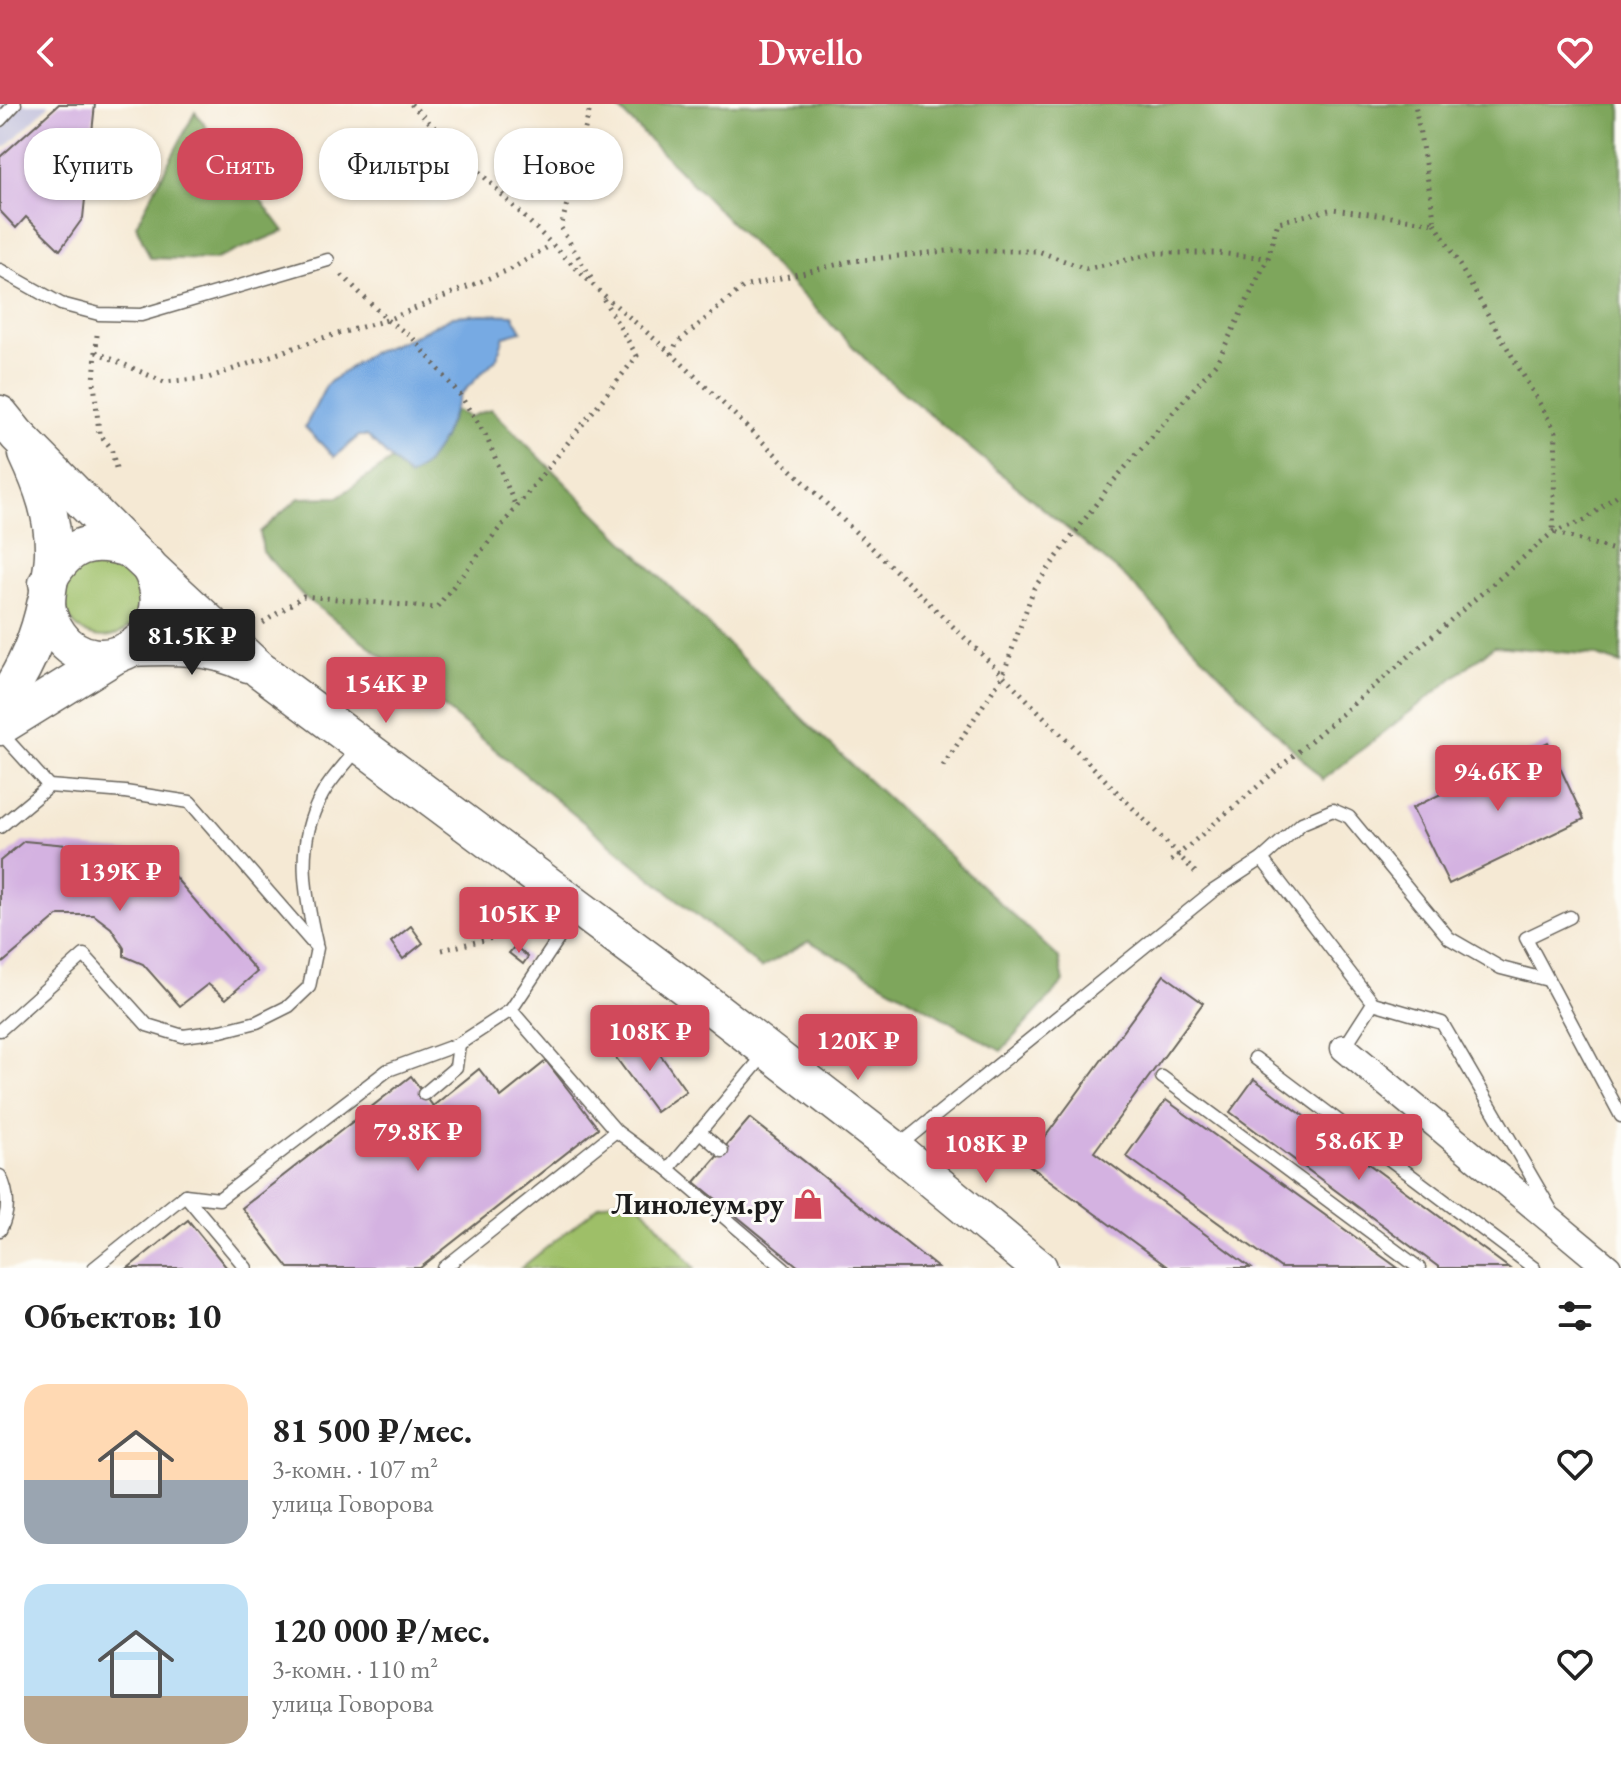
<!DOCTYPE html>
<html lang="ru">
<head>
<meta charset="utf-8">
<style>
  body { margin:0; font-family:"EB Garamond",serif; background:#f6f6f6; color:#222; height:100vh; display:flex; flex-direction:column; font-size:30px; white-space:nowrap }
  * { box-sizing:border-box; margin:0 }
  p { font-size:26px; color:#767676 }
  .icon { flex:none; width:44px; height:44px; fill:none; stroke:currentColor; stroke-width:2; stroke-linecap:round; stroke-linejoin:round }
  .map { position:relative; height:1164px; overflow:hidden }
  .panel { display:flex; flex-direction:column; background:#fff; flex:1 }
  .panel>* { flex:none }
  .top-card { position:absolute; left:24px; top:24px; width:800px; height:72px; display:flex; gap:16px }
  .price { position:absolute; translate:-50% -68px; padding:0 18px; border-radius:8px; background:#d1495b; color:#fff; font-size:26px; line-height:52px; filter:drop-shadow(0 2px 4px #0008) }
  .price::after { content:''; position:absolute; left:50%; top:48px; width:24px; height:18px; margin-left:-12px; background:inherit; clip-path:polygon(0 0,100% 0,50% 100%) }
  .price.selected { background:#222; color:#fff }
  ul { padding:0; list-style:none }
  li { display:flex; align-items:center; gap:24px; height:200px; padding:0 24px }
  li span { display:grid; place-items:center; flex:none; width:224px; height:160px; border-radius:24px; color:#555 }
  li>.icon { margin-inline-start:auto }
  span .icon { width:96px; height:96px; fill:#fffc; stroke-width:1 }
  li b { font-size:34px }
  h2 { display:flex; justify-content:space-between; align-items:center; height:96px; padding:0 24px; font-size:34px }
  .pill { padding:0 28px; border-radius:32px; background:#fff; box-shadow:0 2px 6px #0004; font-size:28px; line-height:72px }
  .pill.selected { background:#d1495b; color:#fff }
  header { display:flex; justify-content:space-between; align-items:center; height:104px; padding:0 24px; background:#d1495b; color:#fff; font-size:36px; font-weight:600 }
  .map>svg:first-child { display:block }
  .industrial { fill:#c2c1dc }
  .green { fill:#9ebf68; stroke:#5d6e42; stroke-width:2 }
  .forest { fill:#7ea65c; stroke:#4d613c; stroke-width:2 }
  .water { fill:#77aae3; stroke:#4a6380; stroke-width:2 }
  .building { fill:#d4b2e1 }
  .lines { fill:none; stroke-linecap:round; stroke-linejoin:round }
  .lane-casing { stroke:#68645c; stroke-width:15 }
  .street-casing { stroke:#68645c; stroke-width:29 }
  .secondary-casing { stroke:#68645c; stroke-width:39 }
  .path { stroke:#68645c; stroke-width:5; stroke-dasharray:2 6; stroke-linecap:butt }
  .lane { stroke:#fff; stroke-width:12 }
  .street { stroke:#fff; stroke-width:26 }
  .secondary { stroke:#fff; stroke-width:36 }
  .labels { text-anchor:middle; stroke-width:6; stroke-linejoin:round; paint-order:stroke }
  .poi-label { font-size:30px; font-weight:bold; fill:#1c1c1c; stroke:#fdfcf7; text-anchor:end }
</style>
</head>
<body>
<header><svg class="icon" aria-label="back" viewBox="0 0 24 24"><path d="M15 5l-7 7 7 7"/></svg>Dwello<svg class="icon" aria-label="heart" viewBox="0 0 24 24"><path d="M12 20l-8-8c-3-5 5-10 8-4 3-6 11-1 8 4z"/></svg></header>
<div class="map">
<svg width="1621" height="1164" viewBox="0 0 1621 1164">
  <rect width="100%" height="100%" fill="#fdfcf7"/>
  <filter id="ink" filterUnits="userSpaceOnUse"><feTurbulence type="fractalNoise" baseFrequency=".0125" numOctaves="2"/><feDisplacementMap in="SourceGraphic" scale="16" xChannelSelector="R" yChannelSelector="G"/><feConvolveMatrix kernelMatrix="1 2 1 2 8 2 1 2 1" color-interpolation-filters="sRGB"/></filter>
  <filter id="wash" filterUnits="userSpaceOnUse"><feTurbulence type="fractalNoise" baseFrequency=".006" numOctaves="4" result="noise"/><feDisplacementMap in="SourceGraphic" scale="32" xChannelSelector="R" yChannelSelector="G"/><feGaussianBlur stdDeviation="1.8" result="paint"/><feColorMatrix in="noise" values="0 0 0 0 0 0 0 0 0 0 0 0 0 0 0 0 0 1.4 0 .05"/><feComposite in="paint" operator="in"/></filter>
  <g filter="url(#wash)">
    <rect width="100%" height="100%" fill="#f5e9d4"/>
    <polygon class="industrial" points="0,0 50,0 5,44 0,38"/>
    <g class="green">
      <circle cx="103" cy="494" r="39"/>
      <polygon points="619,1095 640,1100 695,1164 521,1164 600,1101"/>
    </g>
    <g class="forest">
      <polygon points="614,0 1621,0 1621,560 1594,551 1494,542 1323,676 1123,471 875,265"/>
      <polygon points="195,8 284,127 214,156 150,154 136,121"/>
      <polygon points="491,305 810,622 1059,854 1064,878 1001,947 809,837 761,864 369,542 303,492 263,448 260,428 299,394 338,393 392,356 409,372 442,336 454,306 469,313"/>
    </g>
    <polygon class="water" points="481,210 513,211 522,227 504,232 497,254 460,291 442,336 427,359 409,373 367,332 359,332 334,353 305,323 327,280 369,250 412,233 453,212"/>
    <g id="blocks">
      <g class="building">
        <polygon points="59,0 95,0 83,114 60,146 26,113 16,124 0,107 0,53"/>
        <polygon points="1548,638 1584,715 1449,780 1412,704"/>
        <polygon points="24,737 154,749 257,868 226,895 208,880 180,902 143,860 124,852 124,844 111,824 94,811 59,811 0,861 0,757"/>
        <polygon points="411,822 423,839 403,855 391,838"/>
        <polygon points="515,842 528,853 523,860 509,849"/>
        <polygon points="1164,871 1203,899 1094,1048 1251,1164 1169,1164 1026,1059"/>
        <polygon points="645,929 686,987 656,1008 614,951"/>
        <polygon points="546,957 598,1024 420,1164 289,1164 242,1104 411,972 433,1002 479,965 501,993"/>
        <polygon points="1254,975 1509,1164 1440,1164 1230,1008"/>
        <polygon points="1166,996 1398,1164 1281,1164 1126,1052"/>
        <polygon points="750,1014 938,1164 800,1164 695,1078"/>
        <polygon points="188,1116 227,1164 128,1164"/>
      </g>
    </g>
  </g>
  <g filter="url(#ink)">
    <use href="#blocks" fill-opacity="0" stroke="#68645c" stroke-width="2"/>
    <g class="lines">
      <defs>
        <g id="lane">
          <polyline points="0,16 15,0"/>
          <polyline points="0,166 61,200 99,210 141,211 328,156"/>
          <polyline points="0,628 49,682 125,688 190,698 317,844 309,883 289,902 257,918 221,927 183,932 147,921 84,851 0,926"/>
          <polyline points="0,723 49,682"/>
          <polyline points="1570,813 1526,834 1621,1012"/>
          <path d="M 316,839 C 305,791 295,739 321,693 C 330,675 347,659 359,643"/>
          <polyline points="1548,876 1501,864 1449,834 1349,713 1333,706 1302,719 1262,755 1373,899 1442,919 1551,1106"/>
          <polyline points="511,906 616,1027 668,1065 784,1164"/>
          <polyline points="1344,944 1373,899"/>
          <polyline points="1255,954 1534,1164"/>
          <polyline points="1162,973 1419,1164"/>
          <polyline points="424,990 456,963 459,940"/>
          <polyline points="699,1027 722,1047"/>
          <polyline points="897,1043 1213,787 1262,755"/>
          <polyline points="668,1065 766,949"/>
          <path d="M 0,1072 C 9,1090 10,1107 0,1126"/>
          <polyline points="185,1091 246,1164"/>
          <polyline points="94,1164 185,1091 219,1095 388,966 459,940 511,906 578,805"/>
          <polyline points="444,1164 616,1027"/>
        </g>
        <polyline id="street" points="1344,944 1608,1164"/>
        <g id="secondary">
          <polyline points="0,310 17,331 131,446 260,566 709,901 895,1045 1039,1164"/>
          <path d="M 27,350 C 42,382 54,414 53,450 C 52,483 37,500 59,531 C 97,585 190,531 148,461"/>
          <path d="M 47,479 C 67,440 91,432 131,446"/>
          <path d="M 132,544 C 173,542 210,541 248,560"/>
          <path d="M 0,600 C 24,569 38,536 46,497"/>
          <polyline points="0,623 116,551"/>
        </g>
      </defs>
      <use href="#lane" class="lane-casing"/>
      <use href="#street" class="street-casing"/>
      <use href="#secondary" class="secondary-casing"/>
      <g class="path">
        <polyline points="411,0 599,187 672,250 1003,571 1199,772"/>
        <polyline points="591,0 561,124 594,179"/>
        <polyline points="1435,119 1556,328 1553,428 1621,448"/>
        <polyline points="342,171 387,216 412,233 460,291 486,332 516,403"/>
        <polyline points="97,231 94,278 99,329 111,344 117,368"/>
        <polyline points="96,248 164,278 208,274 319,235 387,216 511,165 551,141"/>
        <polyline points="672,250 676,240 743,183 852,157 947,147 1038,147 1086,165 1157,149 1216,149 1268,154"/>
        <polyline points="263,519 303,492 436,504 637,252 601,191"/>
        <polyline points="943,662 1003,571 1034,484 1110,381 1217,258 1268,154 1278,118 1333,105 1435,119 1415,0"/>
        <polyline points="1171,757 1553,428 1585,416 1621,388"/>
        <polyline points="442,846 530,825"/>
      </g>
      <use href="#lane" class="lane"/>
      <use href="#street" class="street"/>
      <use href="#secondary" class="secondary"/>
    </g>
  </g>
  <defs>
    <symbol id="shop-bare" viewBox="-9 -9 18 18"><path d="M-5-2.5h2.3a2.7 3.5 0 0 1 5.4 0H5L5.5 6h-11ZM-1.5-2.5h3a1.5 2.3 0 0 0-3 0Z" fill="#d1495b" stroke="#fdfcf7" stroke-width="2.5" paint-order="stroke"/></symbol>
  </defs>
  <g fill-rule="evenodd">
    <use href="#shop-bare" x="786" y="1078" width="44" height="44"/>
  </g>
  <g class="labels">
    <g class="poi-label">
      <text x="784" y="1110">Линолеум.ру</text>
    </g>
  </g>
</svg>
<b class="price selected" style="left:192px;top:573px">81.5K ₽</b>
<b class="price" style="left:386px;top:621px">154K ₽</b>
<b class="price" style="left:1498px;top:709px">94.6K ₽</b>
<b class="price" style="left:120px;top:809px">139K ₽</b>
<b class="price" style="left:519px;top:851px">105K ₽</b>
<b class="price" style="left:650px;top:969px">108K ₽</b>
<b class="price" style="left:858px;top:978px">120K ₽</b>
<b class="price" style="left:418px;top:1069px">79.8K ₽</b>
<b class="price" style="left:1359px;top:1078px">58.6K ₽</b>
<b class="price" style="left:986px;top:1081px">108K ₽</b>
<div class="top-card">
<a class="pill">Купить</a>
<a class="pill selected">Снять</a>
<a class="pill">Фильтры</a>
<a class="pill">Новое</a>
</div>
</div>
<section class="panel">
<h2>Объектов: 10<svg class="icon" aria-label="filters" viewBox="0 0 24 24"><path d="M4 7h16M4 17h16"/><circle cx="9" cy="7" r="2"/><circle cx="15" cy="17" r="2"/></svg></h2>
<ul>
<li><span style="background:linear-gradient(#ffd9b3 60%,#9aa5b1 0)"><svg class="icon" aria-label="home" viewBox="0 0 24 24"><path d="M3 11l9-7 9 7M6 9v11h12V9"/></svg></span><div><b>81 500 ₽/мес.</b><p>3-комн. · 107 m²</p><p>улица Говорова</p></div><svg class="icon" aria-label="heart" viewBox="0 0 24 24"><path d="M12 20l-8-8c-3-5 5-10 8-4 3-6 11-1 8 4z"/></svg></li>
<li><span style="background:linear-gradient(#bfe0f5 70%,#b9a48a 0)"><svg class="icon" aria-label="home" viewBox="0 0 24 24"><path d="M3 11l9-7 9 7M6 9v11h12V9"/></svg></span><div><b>120 000 ₽/мес.</b><p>3-комн. · 110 m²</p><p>улица Говорова</p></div><svg class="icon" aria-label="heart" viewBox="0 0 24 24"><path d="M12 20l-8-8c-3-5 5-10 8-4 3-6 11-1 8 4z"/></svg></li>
</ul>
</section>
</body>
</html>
